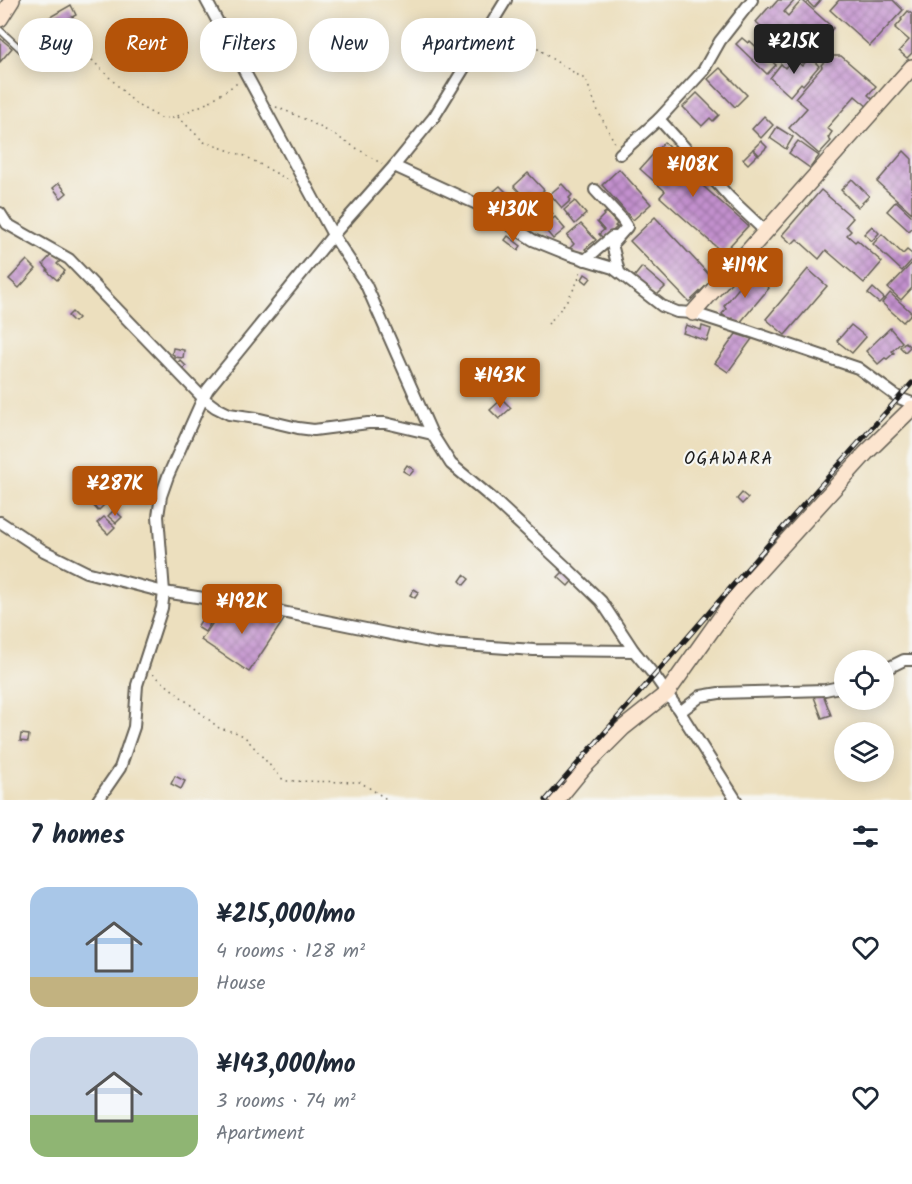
<!DOCTYPE html>
<html lang="en">
<head>
<meta charset="utf-8">
<style>
  body { margin:0; font-family:Kalam,sans-serif; background:#f6f6f7; color:#1f2937; height:100vh; display:flex; flex-direction:column; font-size:22px; white-space:nowrap }
  * { box-sizing:border-box; margin:0 }
  p { font-size:20px; color:#747a83 }
  .icon { flex:none; width:33px; height:33px; fill:none; stroke:currentColor; stroke-width:2; stroke-linecap:round; stroke-linejoin:round }
  .map { position:relative; height:800px; overflow:hidden }
  .side { display:flex; flex-direction:column; background:#fff; flex:1 }
  .side>* { flex:none }
  .hud { position:absolute; left:18px; top:18px; width:600px; height:54px; display:flex; gap:12px }
  .tools { position:absolute; left:834px; top:650px; display:grid; gap:12px }
  .tools a { display:grid; place-items:center; width:60px; height:60px; border-radius:50%; background:#fff; box-shadow:0 3px 15px #0003; font-size:30px }
  .price { position:absolute; translate:-50% -51px; padding:0 14px; border-radius:6px; background:#b45309; color:#fff; font-size:20px; line-height:39px; filter:drop-shadow(0 2px 3px #0008) }
  .price::after { content:''; position:absolute; left:50%; top:36px; width:18px; height:14px; margin-left:-9px; background:inherit; clip-path:polygon(0 0,100% 0,50% 100%) }
  .price.on { background:#222; color:#fff }
  ul { padding:0; list-style:none }
  li { display:flex; align-items:center; gap:18px; height:150px; padding:0 30px }
  li span { display:grid; place-items:center; flex:none; width:168px; height:120px; border-radius:18px; color:#555 }
  li>.icon { margin-inline-start:auto }
  span .icon { width:72px; height:72px; fill:#fffc; stroke-width:1 }
  li b { font-size:26px }
  h2 { display:flex; justify-content:space-between; align-items:center; height:72px; padding:0 30px; font-size:26px }
  .chip { padding:0 21px; border-radius:24px; background:#fff; box-shadow:0 3px 15px #0003; font-size:21px; line-height:54px }
  .chip.on { background:#b45309; color:#fff }
  .map>svg:first-child { display:block }
  .building { fill:url(#building-cross-hatch) }
  .lines { fill:none; stroke-linecap:round; stroke-linejoin:round }
  .lane-casing { stroke:#656055; stroke-width:8 }
  .street-casing { stroke:#656055; stroke-width:14 }
  .secondary-casing { stroke:#656055; stroke-width:18 }
  .path { stroke:#656055; stroke-width:1.5; stroke-dasharray:1.5 4.5; stroke-linecap:butt }
  .lane { stroke:#fff; stroke-width:5 }
  .street { stroke:#fff; stroke-width:10 }
  .secondary { stroke:#fce5cf; stroke-width:15 }
  .rail-casing { stroke:#1c1c1c; stroke-width:5 }
  .rail { stroke:#f6f6f2; stroke-width:3; stroke-dasharray:9; stroke-linecap:butt }
  .labels { text-anchor:middle; stroke-width:4.5; stroke-linejoin:round; paint-order:stroke }
  .quarter-label { font-size:18px; letter-spacing:1.5px; fill:#1c1c1c; stroke:#f6f6f2 }
</style>
</head>
<body>
<div class="map">
<svg width="912" height="800" viewBox="0 0 912 800">
  <defs>
    <pattern id="building-cross-hatch" width="8" height="8" patternUnits="userSpaceOnUse" patternTransform="scale(1.5)"><rect width="8" height="8" fill="#c290cd"/><path d="M0 0l8 8M0 8l8-8" fill="none" stroke="#9d75a6"/></pattern>
  </defs>
  <rect width="100%" height="100%" fill="#f6f6f2"/>
  <filter id="ink" filterUnits="userSpaceOnUse"><feTurbulence type="fractalNoise" baseFrequency=".0167" numOctaves="2"/><feDisplacementMap in="SourceGraphic" scale="12" xChannelSelector="R" yChannelSelector="G"/><feConvolveMatrix kernelMatrix="1 2 1 2 8 2 1 2 1" color-interpolation-filters="sRGB"/></filter>
  <filter id="wash" filterUnits="userSpaceOnUse"><feTurbulence type="fractalNoise" baseFrequency=".008" numOctaves="4" result="noise"/><feDisplacementMap in="SourceGraphic" scale="24" xChannelSelector="R" yChannelSelector="G"/><feGaussianBlur stdDeviation="1.35" result="paint"/><feColorMatrix in="noise" values="0 0 0 0 0 0 0 0 0 0 0 0 0 0 0 0 0 1.4 0 .05"/><feComposite in="paint" operator="in"/></filter>
  <g filter="url(#wash)">
    <rect width="100%" height="100%" fill="#ecdfbe"/>
    <g id="blocks">
      <g class="building">
        <polygon points="778,0 795,0 784,12 788,16 802,0 833,28 802,63 791,53 804,38 801,35 791,46 786,48 756,22 769,7 771,8"/>
        <polygon points="806,0 821,0 814,8"/>
        <polygon points="839,0 893,0 903,10 870,46 830,10"/>
        <polygon points="71,5 76,15 61,23 66,32 53,39 43,21"/>
        <polygon points="908,11 912,14 912,53 907,58 899,51 909,40 895,28 902,20 901,19"/>
        <polygon points="0,38 12,48 0,62"/>
        <polygon points="742,38 748,43 750,41 776,65 767,74 736,44"/>
        <polygon points="829,56 841,56 876,86 868,95 874,100 868,107 855,96 827,128 832,132 828,138 831,141 819,154 789,128 807,108 795,98 822,67 821,65"/>
        <polygon points="810,57 819,66 803,85 801,83 790,96 770,78 781,64 785,68 793,58 802,66"/>
        <polygon points="720,68 747,95 735,107 708,79"/>
        <polygon points="697,93 719,115 713,121 710,118 702,126 683,107"/>
        <polygon points="764,116 773,125 761,138 752,129"/>
        <polygon points="777,127 793,137 786,149 770,138"/>
        <polygon points="761,141 767,147 759,155 753,149"/>
        <polygon points="798,141 819,156 810,168 789,153"/>
        <polygon points="664,142 708,181 703,186 748,226 723,253 660,197 665,191 640,169"/>
        <polygon points="753,149 758,154 748,164 743,159"/>
        <polygon points="904,151 912,159 912,213 877,182"/>
        <polygon points="619,169 651,204 633,220 602,185"/>
        <polygon points="528,173 544,190 530,203 514,186"/>
        <polygon points="852,179 869,196 858,207 841,190"/>
        <polygon points="59,183 67,193 61,198 53,188"/>
        <polygon points="562,184 572,195 569,198 571,200 562,208 550,194"/>
        <polygon points="500,186 506,192 502,196 516,210 509,217 496,204 492,208 489,205 500,198 494,191"/>
        <polygon points="821,190 853,218 846,226 851,231 847,235 855,242 857,240 882,262 864,283 826,250 819,259 797,239 792,244 782,235"/>
        <polygon points="575,201 586,214 575,224 564,210"/>
        <polygon points="896,201 912,216 912,228 909,231 887,211"/>
        <polygon points="542,202 553,214 540,225 531,212"/>
        <polygon points="606,212 617,224 615,226 617,227 604,239 599,234 604,230 597,222 604,215 603,214"/>
        <polygon points="555,217 565,229 553,239 543,227"/>
        <polygon points="655,217 713,279 689,302 630,241"/>
        <polygon points="581,224 596,240 585,249 587,251 583,254 574,252 570,248 574,244 567,236"/>
        <polygon points="872,226 879,233 872,241 864,234"/>
        <polygon points="882,234 903,254 907,250 912,254 912,260 902,271 873,244"/>
        <polygon points="508,236 521,246 518,250 505,240"/>
        <polygon points="53,253 61,260 57,264 65,271 57,280 47,271 48,270 43,264"/>
        <polygon points="27,260 36,269 19,288 9,279"/>
        <polygon points="912,263 912,288 901,300 888,288"/>
        <polygon points="642,267 665,287 656,296 634,277"/>
        <polygon points="808,269 827,286 785,335 766,319"/>
        <polygon points="751,273 769,288 739,324 732,318 730,321 722,314 726,309 724,306"/>
        <polygon points="585,274 591,278 587,283 582,279"/>
        <polygon points="873,288 884,298 879,303 868,294"/>
        <polygon points="890,293 912,313 903,322 882,303"/>
        <polygon points="72,312 78,318 74,322 68,316"/>
        <polygon points="686,325 701,330 702,326 711,329 707,341 683,333"/>
        <polygon points="851,325 866,337 852,353 837,341"/>
        <polygon points="890,328 902,342 892,351 894,353 887,359 885,358 878,364 866,351"/>
        <polygon points="736,334 752,339 728,372 715,363"/>
        <polygon points="905,342 910,347 905,352 900,347"/>
        <polygon points="173,348 184,350 183,358 174,357 174,355 172,354"/>
        <polygon points="180,360 186,366 182,370 176,365"/>
        <polygon points="502,399 511,408 499,419 490,410"/>
        <polygon points="407,465 414,470 410,475 403,471"/>
        <polygon points="742,493 748,498 742,504 737,499"/>
        <polygon points="100,499 105,504 98,511 93,505"/>
        <polygon points="114,510 122,517 116,523 108,516"/>
        <polygon points="104,517 115,527 108,534 97,523"/>
        <polygon points="566,569 575,578 568,586 558,577"/>
        <polygon points="464,575 469,579 464,585 460,581"/>
        <polygon points="414,589 419,592 415,598 410,595"/>
        <polygon points="225,605 285,618 249,672 201,640"/>
        <polygon points="202,619 210,624 205,632 197,627"/>
        <polygon points="823,694 831,715 822,718 814,697"/>
        <polygon points="21,734 29,735 28,742 20,741"/>
        <polygon points="175,776 185,781 181,789 171,784"/>
      </g>
    </g>
  </g>
  <g filter="url(#ink)">
    <use href="#blocks" fill-opacity="0" stroke="#656055" stroke-width="1.5"/>
    <g class="lines">
      <defs>
        <polyline id="lane" points="0,30 40,67 48,67 67,43 68,27"/>
        <g id="street">
          <polyline points="206,0 333,235 366,285 432,434 451,464 493,499 565,566 601,601 634,651 654,675 680,712 736,800"/>
          <polyline points="659,119 703,71 720,41 752,0"/>
          <polyline points="620,154 659,119 730,198 765,231"/>
          <polyline points="394,166 481,206 533,240 570,255 613,268 662,306 677,312 693,313 743,329 858,368 899,398 912,403"/>
          <polyline points="595,190 621,218 627,227 612,244 619,272"/>
          <polyline points="0,213 7,224 69,259 203,398 215,407 229,414 256,418 298,428 314,430 368,423 385,423 432,434"/>
          <polyline points="585,260 612,237 617,237"/>
          <polyline points="0,522 44,551 86,572 164,592 243,604 435,643 534,650 634,651"/>
          <polyline points="884,670 904,660 912,660"/>
          <polyline points="680,712 701,696 719,693 825,690 844,686"/>
          <polyline points="98,800 120,768 134,727 137,685 162,608 164,592 158,516 161,496 168,476 203,398 208,389 333,235 394,166 434,117 506,0"/>
        </g>
        <g id="secondary">
          <polyline points="0,19 12,0"/>
          <polyline points="693,313 912,67"/>
          <polyline points="557,800 584,767 623,728 667,693 733,600 866,453 912,408"/>
        </g>
      </defs>
      <use href="#lane" class="lane-casing"/>
      <use href="#street" class="street-casing"/>
      <use href="#secondary" class="secondary-casing"/>
      <g class="path">
        <polyline points="505,21 549,57 586,80 598,111 616,145"/>
        <polyline points="73,46 82,50 137,105 161,118 173,118 207,103 239,82"/>
        <path d="M 276,107 C 314,121 348,143 382,164"/>
        <polyline points="178,117 204,142 245,156 292,182"/>
        <path d="M 548,324 C 560,311 579,286 581,269"/>
        <polyline points="153,674 219,728 238,733 245,737 281,778 286,781 360,782 388,800"/>
      </g>
      <use href="#lane" class="lane"/>
      <use href="#street" class="street"/>
      <use href="#secondary" class="secondary"/>
      <defs>
        <polyline id="rail" points="546,800 780,531 912,383"/>
      </defs>
      <use href="#rail" class="rail-casing"/>
      <use href="#rail" class="rail"/>
    </g>
  </g>
  <g class="labels">
    <g class="quarter-label">
      <text x="729" y="464">OGAWARA</text>
    </g>
  </g>
</svg>
<div class="tools">
<a><svg class="icon" aria-label="locate" viewBox="0 0 24 24"><circle cx="12" cy="12" r="6"/><path d="M12 2v4M12 18v4M2 12h4M18 12h4"/></svg></a>
<a><svg class="icon" aria-label="layers" viewBox="0 0 24 24"><path d="M12 4l9 5-9 5-9-5zM3 14l9 5 9-5"/></svg></a>
</div>
<b class="price on" style="left:794px;top:75px">¥215K</b>
<b class="price" style="left:693px;top:198px">¥108K</b>
<b class="price" style="left:513px;top:243px">¥130K</b>
<b class="price" style="left:745px;top:299px">¥119K</b>
<b class="price" style="left:500px;top:409px">¥143K</b>
<b class="price" style="left:115px;top:517px">¥287K</b>
<b class="price" style="left:242px;top:635px">¥192K</b>
<div class="hud">
<a class="chip">Buy</a>
<a class="chip on">Rent</a>
<a class="chip">Filters</a>
<a class="chip">New</a>
<a class="chip">Apartment</a>
</div>
</div>
<section class="side">
<h2>7 homes<svg class="icon" aria-label="filters" viewBox="0 0 24 24"><path d="M4 7h16M4 17h16"/><circle cx="9" cy="7" r="2"/><circle cx="15" cy="17" r="2"/></svg></h2>
<ul>
<li><span style="background:linear-gradient(#a9c7e8 75%,#c2b280 0)"><svg class="icon" aria-label="home" viewBox="0 0 24 24"><path d="M3 11l9-7 9 7M6 9v11h12V9"/></svg></span><div><b>¥215,000/mo</b><p>4 rooms · 128 m²</p><p>House</p></div><svg class="icon" aria-label="heart" viewBox="0 0 24 24"><path d="M12 20l-8-8c-3-5 5-10 8-4 3-6 11-1 8 4z"/></svg></li>
<li><span style="background:linear-gradient(#c9d6e8 65%,#8fb573 0)"><svg class="icon" aria-label="home" viewBox="0 0 24 24"><path d="M3 11l9-7 9 7M6 9v11h12V9"/></svg></span><div><b>¥143,000/mo</b><p>3 rooms · 74 m²</p><p>Apartment</p></div><svg class="icon" aria-label="heart" viewBox="0 0 24 24"><path d="M12 20l-8-8c-3-5 5-10 8-4 3-6 11-1 8 4z"/></svg></li>
</ul>
</section>
</body>
</html>
